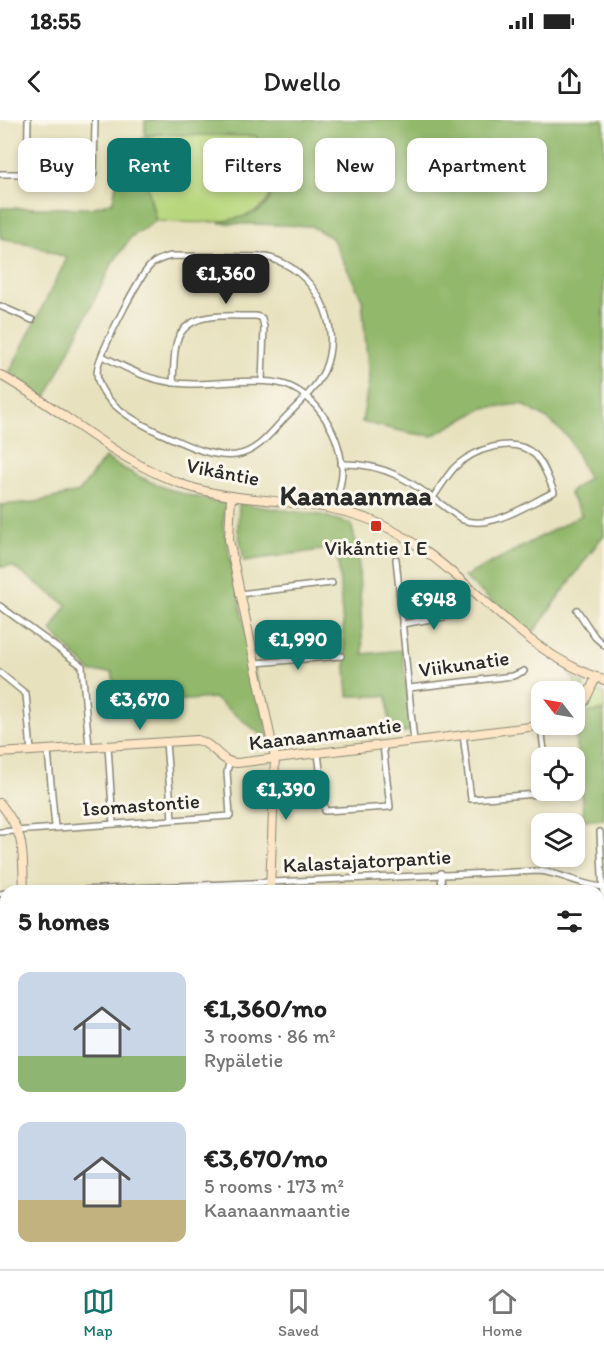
<!DOCTYPE html>
<html lang="en">
<head>
<meta charset="utf-8">
<style>
  body { margin:0; font-family:Itim,sans-serif; background:#f2f2f2; color:#222; height:100vh; display:flex; flex-direction:column; font-size:22px; white-space:nowrap }
  * { box-sizing:border-box; margin:0 }
  p { font-size:20px; color:#767676 }
  .icon { flex:none; width:33px; height:33px; fill:none; stroke:currentColor; stroke-width:2; stroke-linecap:round; stroke-linejoin:round }
  .map { position:relative; flex:1; overflow:hidden }
  .details { position:absolute; left:0px; top:765px; width:604px; height:384px; display:flex; flex-direction:column; background:#fff; border-radius:18px 18px 0 0; box-shadow:0 3px 9px #0003 }
  .details>* { flex:none }
  .guide { position:absolute; left:18px; top:18px; width:568px; height:54px; display:flex; gap:12px }
  .needle { width:39px; rotate:301deg }
  .buttons { position:absolute; left:531px; top:561px; display:grid; gap:12px }
  .buttons a { display:grid; place-items:center; width:54px; height:54px; border-radius:12px; background:#fff; box-shadow:0 3px 9px #0003; font-size:30px }
  .price { position:absolute; translate:-50% -51px; padding:0 14px; border-radius:12px; background:#0f766e; color:#fff; font-size:20px; line-height:39px; filter:drop-shadow(0 2px 3px #0008) }
  .price::after { content:''; position:absolute; left:50%; top:36px; width:18px; height:14px; margin-left:-9px; background:inherit; clip-path:polygon(0 0,100% 0,50% 100%) }
  .price.current { background:#222; color:#fff }
  ul { padding:0; list-style:none }
  li { display:flex; align-items:center; gap:18px; height:150px; padding:0 18px }
  li span { display:grid; place-items:center; flex:none; width:168px; height:120px; border-radius:12px; color:#555 }
  li>.icon { margin-inline-start:auto }
  span .icon { width:72px; height:72px; fill:#fffc; stroke-width:1 }
  li b { font-size:26px }
  h2 { display:flex; justify-content:space-between; align-items:center; height:72px; padding:0 18px; font-size:26px }
  .pill { padding:0 21px; border-radius:12px; background:#fff; box-shadow:0 3px 9px #0003; font-size:21px; line-height:54px }
  .pill.current { background:#0f766e; color:#fff }
  .status { display:flex; justify-content:space-between; align-items:center; height:42px; padding:0 30px; background:#fff; direction:ltr }
  .status svg { height:16px; fill:currentColor }
  header { display:flex; justify-content:space-between; align-items:center; height:78px; padding:0 18px; background:#fff; font-size:27px; font-weight:600 }
  .tab-bar { display:flex; justify-content:space-around; align-items:center; height:84px; border-top:2px solid #e0e0e0; background:#fff; font-size:16px; color:#767676 }
  .tab-bar a { display:grid; justify-items:center; gap:3px }
  .tab-bar .current { color:#0f766e }
  .map>svg:first-child { display:block }
  .green { fill:#b8d77d; stroke:#728154; stroke-width:1.5 }
  .forest { fill:#92b86c; stroke:#5e724c; stroke-width:1.5 }
  .lines { fill:none; stroke-linecap:round; stroke-linejoin:round }
  .street-casing { stroke:#898674; stroke-width:8 }
  .secondary-casing { stroke:#898674; stroke-width:10 }
  .street { stroke:#fff; stroke-width:5 }
  .secondary { stroke:#fde5c5; stroke-width:8 }
  .poi-dot { fill:#c8321e; stroke:#fbf7ec; stroke-width:2 }
  .labels { text-anchor:middle; stroke-width:6; stroke-linejoin:round; paint-order:stroke }
  .street-label { font-size:21px; fill:#2b2b2b; stroke:#fbf7ec }
  .poi-label { font-size:21px; fill:#2b2b2b; stroke:#fbf7ec }
  .district-label { font-size:27px; font-weight:bold; fill:#2b2b2b; stroke:#fbf7ec }
</style>
</head>
<body>
<div class="status"><b>18:55</b><svg viewBox="0 0 49 12"><path d="M0 12V9h3v3zM5 12V6h3v6zM10 12V3h3v9zM15 12V0h3v12zM26 1h20v11H26zM47 4h2v5h-2z"/></svg></div>
<header><svg class="icon" aria-label="back" viewBox="0 0 24 24"><path d="M15 5l-7 7 7 7"/></svg>Dwello<svg class="icon" aria-label="share" viewBox="0 0 24 24"><path d="M12 15V3M7 8l5-5 5 5M5 13v7h14v-7"/></svg></header>
<div class="map">
<svg width="604" height="1149" viewBox="0 0 604 1149">
  <rect width="100%" height="100%" fill="#fbf7ec"/>
  <filter id="ink" filterUnits="userSpaceOnUse"><feTurbulence type="fractalNoise" baseFrequency=".0167" numOctaves="2"/><feDisplacementMap in="SourceGraphic" scale="12" xChannelSelector="R" yChannelSelector="G"/><feConvolveMatrix kernelMatrix="1 2 1 2 8 2 1 2 1" color-interpolation-filters="sRGB"/></filter>
  <filter id="wash" filterUnits="userSpaceOnUse"><feTurbulence type="fractalNoise" baseFrequency=".008" numOctaves="4" result="noise"/><feDisplacementMap in="SourceGraphic" scale="24" xChannelSelector="R" yChannelSelector="G"/><feGaussianBlur stdDeviation="1.35" result="paint"/><feColorMatrix in="noise" values="0 0 0 0 0 0 0 0 0 0 0 0 0 0 0 0 0 1.4 0 .05"/><feComposite in="paint" operator="in"/></filter>
  <g filter="url(#wash)">
    <rect width="100%" height="100%" fill="#e7e1bd"/>
    <g class="green">
      <path d="M 158,14 L 256,16 C 262,28 273,46 273,60 C 273,112 190,102 156,101 L 146,60 L 139,62 L 142,18 Z"/>
      <polygon points="569,555 584,564 575,583 575,561"/>
      <polygon points="595,569 604,573 604,590 587,593 575,604 575,598 585,588"/>
    </g>
    <g class="forest">
      <path d="M 145,0 L 604,0 L 604,417 L 601,418 L 531,516 L 464,457 L 582,395 L 569,373 L 588,358 L 569,318 L 549,300 L 522,284 L 484,288 L 432,316 L 409,313 L 362,302 L 369,261 L 362,179 L 332,118 L 311,106 L 219,103 C 231,99 249,97 260,90 C 285,73 266,36 256,16 L 158,14 L 145,16 Z"/>
      <polygon points="146,60 156,101 131,117 112,144 46,278 9,253 67,138 30,124 0,118 0,88 91,88 113,82 116,63"/>
      <path d="M 105,338 C 149,364 176,375 226,383 L 223,404 L 269,621 L 214,578 L 118,585 L 112,552 L 91,552 L 51,511 L 67,485 L 12,446 L 0,447 L 0,385 L 36,382 L 79,372 Z"/>
      <polygon points="239,384 321,395 351,404 358,430 363,534 402,530 412,611 390,614 387,576 348,576 338,438 328,429 244,441 238,409"/>
      <polygon points="604,591 604,699 584,700 574,605 587,593"/>
      <polygon points="0,1103 6,1103 6,1136 0,1132"/>
      <polygon points="22,1143 94,1143 98,1149 10,1149"/>
    </g>
  </g>
  <g filter="url(#ink)">
    <g class="lines">
      <defs>
        <g id="street">
          <polyline points="0,54 94,54 95,0"/>
          <polyline points="27,54 28,0"/>
          <path d="M 171,136 L 266,137 C 315,148 344,205 324,251 C 315,270 297,285 283,300 C 270,314 257,332 236,335 C 211,338 185,324 162,314 C 142,305 112,290 101,268 C 98,262 96,254 98,246 C 103,228 138,157 151,145 C 156,140 163,138 171,136 Z"/>
          <polyline points="0,186 32,200"/>
          <path d="M 102,236 C 125,247 145,259 170,262 C 203,268 239,258 272,262 C 312,266 339,310 342,348 C 343,361 337,376 335,389"/>
          <path d="M 173,263 C 174,249 173,234 177,221 C 188,189 230,197 256,196 L 262,198 L 264,207 L 262,261"/>
          <path d="M 341,344 C 394,342 422,371 463,400 C 493,410 528,384 554,372 C 549,360 544,344 535,335 C 513,314 472,330 454,348 C 446,357 439,369 432,379"/>
          <polyline points="396,439 414,622"/>
          <polyline points="239,474 332,463"/>
          <polyline points="0,486 82,546 89,627"/>
          <polyline points="577,490 595,517 604,525"/>
          <polyline points="402,504 461,494"/>
          <polyline points="255,543 341,536"/>
          <polyline points="0,553 26,574 31,631"/>
          <polyline points="409,568 513,556 524,551"/>
          <polyline points="541,607 545,638"/>
          <polyline points="463,614 471,679 550,673 549,670"/>
          <polyline points="166,622 172,699"/>
          <polyline points="108,626 113,703"/>
          <polyline points="48,631 55,707"/>
          <polyline points="318,633 325,691 390,687 383,625"/>
          <polyline points="0,712 230,696 227,652 229,643"/>
          <polyline points="600,712 604,799"/>
          <polyline points="441,753 442,771"/>
          <path d="M 56,771 L 539,751 C 562,753 581,766 604,767"/>
          <polyline points="0,774 6,773"/>
          <polyline points="598,866 604,866"/>
          <polyline points="0,877 6,877"/>
          <polyline points="0,973 6,974"/>
          <polyline points="598,987 604,988"/>
          <polyline points="598,1041 604,1042"/>
          <polyline points="598,1136 604,1137"/>
          <polyline points="153,1149 157,1143"/>
          <polyline points="394,1149 398,1143"/>
          <polyline points="528,1149 532,1143"/>
          <polyline points="598,1149 604,1141"/>
        </g>
        <g id="secondary">
          <path d="M 0,255 C 64,290 116,342 187,366 C 249,386 316,376 378,403 C 465,443 510,528 604,560"/>
          <polyline points="231,376 229,420 275,638 270,771"/>
          <polyline points="574,593 585,581 596,557"/>
          <path d="M 0,633 L 197,620 C 214,623 220,643 237,643 L 554,604"/>
          <path d="M 0,683 C 27,717 22,730 24,771"/>
          <polyline points="106,1143 110,1149"/>
          <polyline points="215,1149 217,1143"/>
        </g>
      </defs>
      <use href="#street" class="street-casing"/>
      <use href="#secondary" class="secondary-casing"/>
      <use href="#street" class="street"/>
      <use href="#secondary" class="secondary"/>
    </g>
  </g>
  <rect class="poi-dot" x="370" y="400" width="12" height="12" rx="3"/>
  <g class="labels">
    <g class="street-label">
      <text transform="translate(223 352) rotate(11)" y="7">Vikåntie</text>
      <text transform="translate(464 544) rotate(-8)" y="7">Viikunatie</text>
      <text transform="translate(325 614) rotate(-7)" y="7">Kaanaanmaantie</text>
      <text transform="translate(141 685) rotate(-4)" y="7">Isomastontie</text>
      <text transform="translate(367 741) rotate(-3)" y="7">Kalastajatorpantie</text>
    </g>
    <g class="poi-label">
      <text x="376" y="435">Vikåntie I E</text>
    </g>
    <g class="district-label">
      <text x="356" y="385">Kaanaanmaa</text>
    </g>
  </g>
</svg>
<div class="buttons">
<a><svg class="needle" viewBox="-14 -14 28 28"><path d="M0-13l5 13h-10z" fill="#e53935"/><path d="M0 13l5-13h-10z" fill="#767676"/></svg></a>
<a><svg class="icon" aria-label="locate" viewBox="0 0 24 24"><circle cx="12" cy="12" r="6"/><path d="M12 2v4M12 18v4M2 12h4M18 12h4"/></svg></a>
<a><svg class="icon" aria-label="layers" viewBox="0 0 24 24"><path d="M12 4l9 5-9 5-9-5zM3 14l9 5 9-5"/></svg></a>
</div>
<b class="price current" style="left:226px;top:185px">€1,360</b>
<b class="price" style="left:434px;top:511px">€948</b>
<b class="price" style="left:298px;top:551px">€1,990</b>
<b class="price" style="left:140px;top:611px">€3,670</b>
<b class="price" style="left:286px;top:701px">€1,390</b>
<div class="guide">
<a class="pill">Buy</a>
<a class="pill current">Rent</a>
<a class="pill">Filters</a>
<a class="pill">New</a>
<a class="pill">Apartment</a>
</div>
<section class="details">
<h2>5 homes<svg class="icon" aria-label="filters" viewBox="0 0 24 24"><path d="M4 7h16M4 17h16"/><circle cx="9" cy="7" r="2"/><circle cx="15" cy="17" r="2"/></svg></h2>
<ul>
<li><span style="background:linear-gradient(#c9d6e8 70%,#8fb573 0)"><svg class="icon" aria-label="home" viewBox="0 0 24 24"><path d="M3 11l9-7 9 7M6 9v11h12V9"/></svg></span><div><b>€1,360/mo</b><p>3 rooms · 86 m²</p><p>Rypäletie</p></div></li>
<li><span style="background:linear-gradient(#c9d6e8 65%,#c2b280 0)"><svg class="icon" aria-label="home" viewBox="0 0 24 24"><path d="M3 11l9-7 9 7M6 9v11h12V9"/></svg></span><div><b>€3,670/mo</b><p>5 rooms · 173 m²</p><p>Kaanaanmaantie</p></div></li>
</ul>
</section>
</div>
<nav class="tab-bar">
<a class="current"><svg class="icon" aria-label="map" viewBox="0 0 24 24"><path d="M3 6l6-2 6 2 6-2v14l-6 2-6-2-6 2zM9 4v14M15 6v14"/></svg>Map</a>
<a><svg class="icon" aria-label="saved" viewBox="0 0 24 24"><path d="M7 4h10v16l-5-4-5 4z"/></svg>Saved</a>
<a><svg class="icon" aria-label="home" viewBox="0 0 24 24"><path d="M3 11l9-7 9 7M6 9v11h12V9"/></svg>Home</a>
</nav>
</body>
</html>
